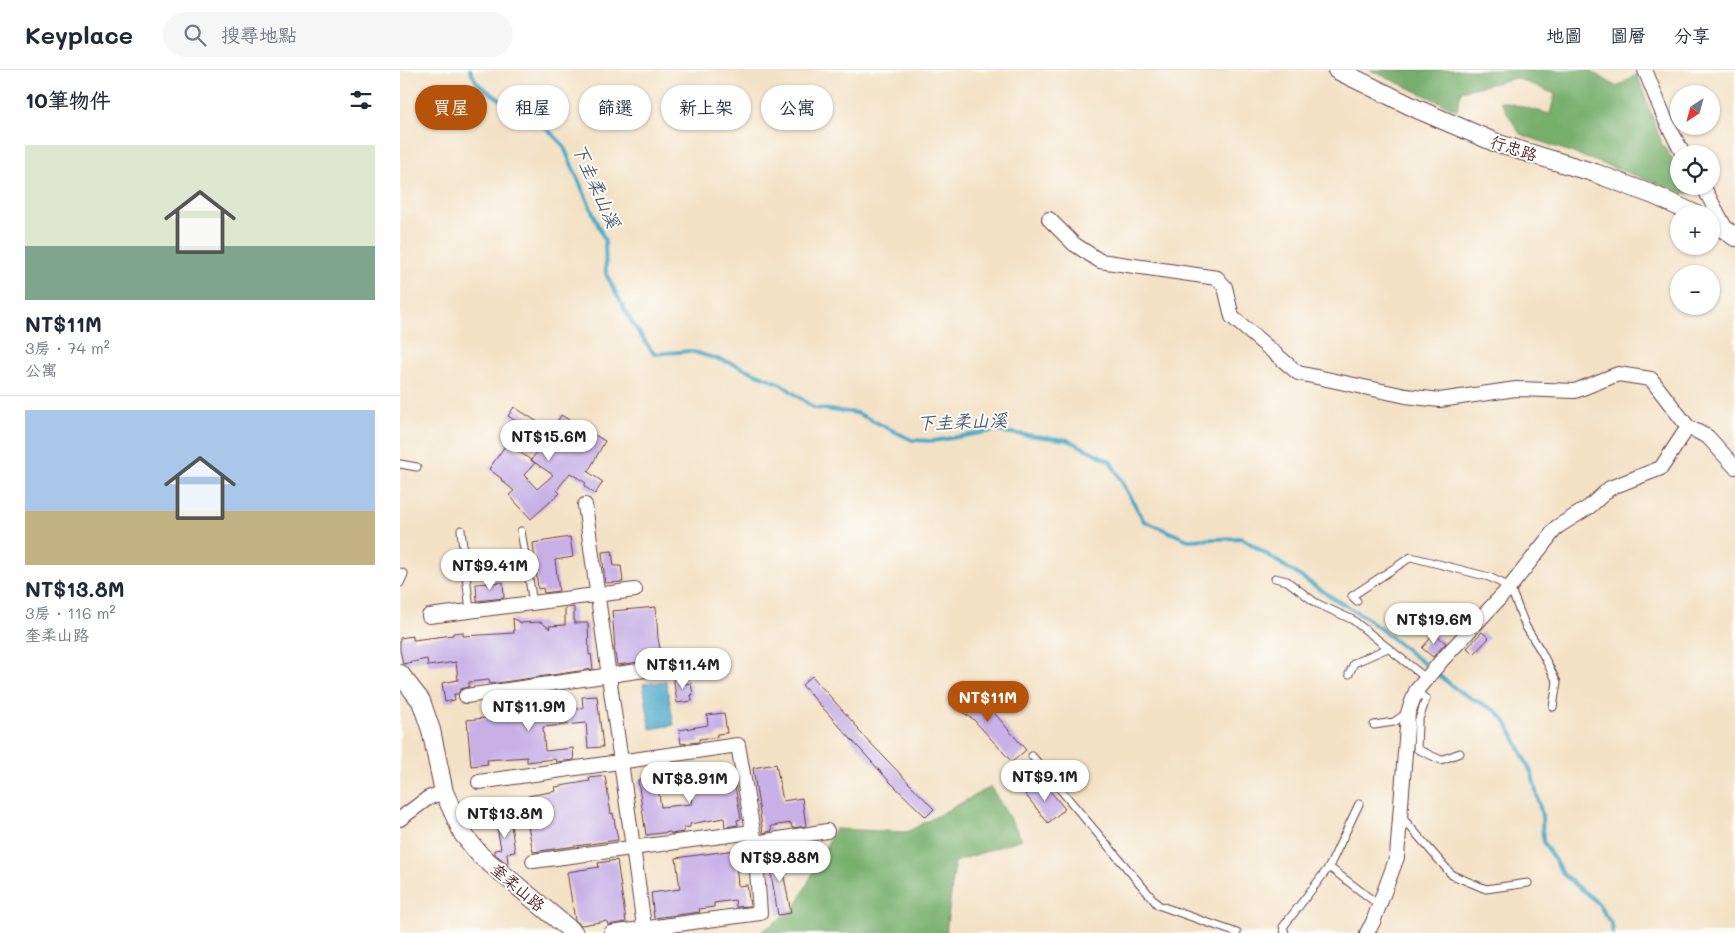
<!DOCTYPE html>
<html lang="zh-TW">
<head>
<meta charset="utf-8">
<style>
  body { margin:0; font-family:Mali,"LXGW WenKai TC",sans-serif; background:#f6f6f7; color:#1f2937; height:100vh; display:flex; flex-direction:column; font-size:19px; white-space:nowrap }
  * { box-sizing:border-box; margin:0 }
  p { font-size:16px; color:#747a83 }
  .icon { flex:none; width:28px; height:28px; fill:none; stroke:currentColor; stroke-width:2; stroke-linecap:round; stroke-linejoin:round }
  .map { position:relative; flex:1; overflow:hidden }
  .side { display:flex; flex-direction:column; background:#fff; width:400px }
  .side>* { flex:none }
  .guide { position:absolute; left:15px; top:15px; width:475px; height:45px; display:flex; gap:10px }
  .needle { width:32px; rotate:216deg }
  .buttons { position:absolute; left:1270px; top:15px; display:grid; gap:10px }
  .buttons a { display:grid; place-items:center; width:50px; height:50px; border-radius:50%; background:#fff; box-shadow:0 1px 4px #0004; font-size:25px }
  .price { position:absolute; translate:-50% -42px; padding:0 11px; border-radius:18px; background:#fff; color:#222; font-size:16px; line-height:32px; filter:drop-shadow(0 1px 2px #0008) }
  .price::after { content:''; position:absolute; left:50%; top:30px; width:15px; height:11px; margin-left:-8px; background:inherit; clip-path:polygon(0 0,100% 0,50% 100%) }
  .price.active { background:#b45309; color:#fff }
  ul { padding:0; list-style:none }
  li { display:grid; align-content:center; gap:10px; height:265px; padding:0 25px }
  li+li { border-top:1px solid #e0e1e3 }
  li span { display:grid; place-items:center; height:155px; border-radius:0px; color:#555 }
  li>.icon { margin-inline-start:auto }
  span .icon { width:90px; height:90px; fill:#fffc; stroke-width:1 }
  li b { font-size:21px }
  h2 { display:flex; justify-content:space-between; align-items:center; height:60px; padding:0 25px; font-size:21px }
  .pill { padding:0 18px; border-radius:22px; background:#fff; box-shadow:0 1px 4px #0004; font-size:18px; line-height:45px }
  .pill.active { background:#b45309; color:#fff }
  header { display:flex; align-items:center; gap:30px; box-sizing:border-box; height:70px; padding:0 25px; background:#fff; border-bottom:1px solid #e0e1e3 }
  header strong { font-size:24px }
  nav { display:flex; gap:28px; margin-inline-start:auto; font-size:18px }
  .search { width:350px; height:45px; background:#f6f6f7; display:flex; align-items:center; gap:12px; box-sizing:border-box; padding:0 18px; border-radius:28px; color:#747a83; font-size:19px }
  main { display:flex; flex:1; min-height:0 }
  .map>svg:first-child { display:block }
  .forest { fill:#76ae6c; stroke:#60664c }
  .water { fill:#48a7c7; stroke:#496379 }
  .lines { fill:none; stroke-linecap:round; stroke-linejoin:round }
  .stream { stroke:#48a7c7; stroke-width:4 }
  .building { fill:#c8b0e7 }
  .service-casing { stroke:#633c42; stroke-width:9 }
  .minor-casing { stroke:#633c42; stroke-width:16 }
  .tertiary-casing { stroke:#633c42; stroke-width:20 }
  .service { stroke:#fff; stroke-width:7 }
  .minor { stroke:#fff; stroke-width:14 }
  .tertiary { stroke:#fff; stroke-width:18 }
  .labels { text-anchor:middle; stroke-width:4; stroke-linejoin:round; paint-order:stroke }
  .street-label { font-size:16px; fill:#4a1f2b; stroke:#fdfcf7 }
  .water-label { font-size:18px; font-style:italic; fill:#495c71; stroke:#fdfcf7 }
</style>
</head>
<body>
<header>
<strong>Keyplace</strong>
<div class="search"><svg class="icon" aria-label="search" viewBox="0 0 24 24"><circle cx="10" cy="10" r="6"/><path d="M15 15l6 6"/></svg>搜尋地點</div>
<nav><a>地圖</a><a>圖層</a><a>分享</a></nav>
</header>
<main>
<section class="side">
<h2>10筆物件<svg class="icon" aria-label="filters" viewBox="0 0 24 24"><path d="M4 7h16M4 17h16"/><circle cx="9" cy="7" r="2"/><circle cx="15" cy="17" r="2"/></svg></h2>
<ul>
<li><span style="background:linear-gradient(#dfe7d0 65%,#7fa58c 0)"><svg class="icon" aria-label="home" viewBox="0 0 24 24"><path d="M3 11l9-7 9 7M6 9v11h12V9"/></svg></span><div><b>NT$11M</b><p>3房 · 74 m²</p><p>公寓</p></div></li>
<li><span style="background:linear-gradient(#a9c7e8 65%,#c2b280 0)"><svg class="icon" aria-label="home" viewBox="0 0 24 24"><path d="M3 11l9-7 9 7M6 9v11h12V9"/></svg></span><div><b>NT$13.8M</b><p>3房 · 116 m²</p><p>奎柔山路</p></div></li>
</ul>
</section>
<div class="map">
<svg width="1335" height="863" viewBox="0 0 1335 863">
  <rect width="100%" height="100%" fill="#fdfcf7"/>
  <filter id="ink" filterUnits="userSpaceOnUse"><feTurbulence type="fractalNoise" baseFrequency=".02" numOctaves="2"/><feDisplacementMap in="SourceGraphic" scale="10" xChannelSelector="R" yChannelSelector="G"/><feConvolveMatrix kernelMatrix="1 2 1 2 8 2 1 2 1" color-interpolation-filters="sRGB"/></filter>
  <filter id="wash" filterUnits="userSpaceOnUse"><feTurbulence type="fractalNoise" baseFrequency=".0096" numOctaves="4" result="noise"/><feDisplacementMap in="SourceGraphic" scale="20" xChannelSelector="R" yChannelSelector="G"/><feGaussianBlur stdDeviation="1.12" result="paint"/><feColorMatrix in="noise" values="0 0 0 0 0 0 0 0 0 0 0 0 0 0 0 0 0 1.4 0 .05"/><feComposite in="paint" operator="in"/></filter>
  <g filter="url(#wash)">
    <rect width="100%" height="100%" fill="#f3e1c5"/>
    <g class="forest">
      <polygon points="970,0 1189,0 1217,17 1237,4 1262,74 1279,98 1279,116 1291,116 1295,123 1284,123 1120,64 1100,31 1150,44 1155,24 1116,8 1061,21 1057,40"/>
      <polygon points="591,717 622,769 555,792 546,863 360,863 395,838 435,759 507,762"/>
    </g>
    <polygon class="water" points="266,611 274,655 250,659 243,614"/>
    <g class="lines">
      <polyline class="stream" points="70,0 77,13 114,40 146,58 163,75 205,171 206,204 232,253 254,284 290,281 331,293 381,314 414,338 457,343 512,370 533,371 594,361 668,370 710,391 744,451 788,470 842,468 933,528 965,547 1060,622 1096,641 1107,653 1132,704 1142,746 1143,772 1164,805 1198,833 1212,855 1213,863"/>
    </g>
    <g id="blocks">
      <g class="building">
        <polygon points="114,337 152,361 161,345 205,371 188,402 203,412 195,424 184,416 186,413 170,403 157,420 160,423 131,449 109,425 114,421 101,410 102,409 89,399 107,373 135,393 124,405 137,419 153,405 131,390 146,370 108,346"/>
        <polygon points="170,467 173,487 155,490 159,521 144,523 143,518 138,519 133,473"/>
        <polygon points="212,481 214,496 221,496 223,512 205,513 202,482"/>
        <polygon points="103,512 104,528 77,531 76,514"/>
        <polygon points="174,537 174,553 188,553 189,585 191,584 193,599 90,614 89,610 69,612 69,617 61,619 58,624 54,624 55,630 45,632 42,613 58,610 56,592 28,596 27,589 3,594 0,580 0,568 13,566 13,570 53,565 53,563 63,562 63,566 114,563 113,548 121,553 141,552 150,559 149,556 165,555 165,538"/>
        <polygon points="256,537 258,568 262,589 217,595 214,577 215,577 212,541"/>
        <polygon points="1082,562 1089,568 1074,584 1067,578"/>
        <polygon points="1034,564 1046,573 1033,587 1022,578"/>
        <polygon points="284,605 285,614 291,613 293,625 291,625 292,631 277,633 273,606"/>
        <polygon points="412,606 459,659 458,660 534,739 526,747 490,712 402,615"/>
        <polygon points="561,617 584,631 626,680 612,692 573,649 550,634"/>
        <polygon points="197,626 203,677 188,678 186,653 143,657 145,681 173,678 174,690 156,692 155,689 127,692 127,687 87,690 88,694 71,696 67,650 94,647 93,640 120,637 120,632 140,631 141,637 154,636 159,640 183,638 182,627"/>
        <polygon points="324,643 327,663 317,664 317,667 299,669 299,672 281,674 279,660 308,655 307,645"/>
        <polygon points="376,694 383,731 402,728 406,756 392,758 391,753 371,756 372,761 363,763 353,698"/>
        <polygon points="296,697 319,723 315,704 327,702 328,705 333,704 341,749 337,750 338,755 325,757 324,748 290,754 290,757 284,758 284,762 271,764 270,762 246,765 238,710 256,707 261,737 292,734 287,699"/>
        <polygon points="205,706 211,744 213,743 218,770 133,782 126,745 132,744 128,726 156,721 155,717 190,711 189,708"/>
        <polygon points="642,711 665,739 648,753 625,724"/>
        <polygon points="110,748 115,782 107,783 108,794 95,784 94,780 101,779 96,751"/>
        <polygon points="335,780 338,816 347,815 350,836 336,837 335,830 314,833 314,837 299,839 300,842 254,848 251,823 280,819 276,788"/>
        <polygon points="385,785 386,801 383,802 391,843 378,845 368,786"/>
        <polygon points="217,790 226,852 208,855 207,851 181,855 175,850 167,802 199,797 198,793"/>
      </g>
    </g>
  </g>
  <g filter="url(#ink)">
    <use href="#blocks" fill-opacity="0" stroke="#633c42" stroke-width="1"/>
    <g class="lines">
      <defs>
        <g id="service">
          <polyline points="0,394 17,397"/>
          <polyline points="61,460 70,541"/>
          <polyline points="121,461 133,533"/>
          <polyline points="0,502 4,504 0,513"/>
          <polyline points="875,508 887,511 916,533 953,550 1027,609"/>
          <polyline points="957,531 952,526 1011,487 1089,507 1110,517 1126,557 1141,581 1157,612 1153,637"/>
          <polyline points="949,604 954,593 988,578"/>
          <polyline points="1016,621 1026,629 1018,652 1017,679 1041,690 1060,683"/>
          <polyline points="974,655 994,652 1007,643"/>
          <polyline points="632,686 758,835 837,863"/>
          <polyline points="1000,745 1052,805 1086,819 1128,813"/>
          <polyline points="929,797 979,835"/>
          <polyline points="885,863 883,857 929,797 959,734"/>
        </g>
        <g id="minor">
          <polyline points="1245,0 1265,49 1283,84"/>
          <polyline points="1303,116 1327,161"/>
          <polyline points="649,149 674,174 700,191 817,208 825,217 832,247 898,303 1006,326 1040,330 1116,319 1175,321 1218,304 1251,309 1288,357"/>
          <polyline points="185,435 245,863"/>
          <polyline points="29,546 235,520"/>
          <polyline points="66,626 286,594"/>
          <polyline points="79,712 338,675 355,773 360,843 211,863"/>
          <polyline points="0,749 28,728 44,722"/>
          <polyline points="355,773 427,761"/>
          <polyline points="133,791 352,762"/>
          <polyline points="967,863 973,852 997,787 1008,643 1016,621 1042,590 1110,517 1157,457 1189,437 1210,418 1261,398 1288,357 1308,367 1335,397"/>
        </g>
        <g id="tertiary">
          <polyline points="937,0 1017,39 1099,74 1195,103 1256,126 1295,144"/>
          <polyline points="1311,152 1327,161 1335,167"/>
          <polyline points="0,604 21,631 31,660 44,722 63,764 80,785 174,863"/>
        </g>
      </defs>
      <use href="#service" class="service-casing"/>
      <use href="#minor" class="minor-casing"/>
      <use href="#tertiary" class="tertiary-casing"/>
      <use href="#service" class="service"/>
      <use href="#minor" class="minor"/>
      <use href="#tertiary" class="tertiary"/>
    </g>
  </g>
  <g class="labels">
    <g class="street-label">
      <text transform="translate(1114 78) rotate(18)" y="6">行忠路</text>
      <text transform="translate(118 817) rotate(40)" y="6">奎柔山路</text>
    </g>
    <g class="water-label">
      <text transform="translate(196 116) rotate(66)" y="6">下圭柔山溪</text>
      <text transform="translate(562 352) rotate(-2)" y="6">下圭柔山溪</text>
    </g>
  </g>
</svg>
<div class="buttons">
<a><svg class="needle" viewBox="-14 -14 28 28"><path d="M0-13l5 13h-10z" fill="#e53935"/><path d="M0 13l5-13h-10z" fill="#747a83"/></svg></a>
<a><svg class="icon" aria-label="locate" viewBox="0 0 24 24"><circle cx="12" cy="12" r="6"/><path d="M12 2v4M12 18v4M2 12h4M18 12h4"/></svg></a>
<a>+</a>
<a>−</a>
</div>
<b class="price" style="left:149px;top:392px">NT$15.6M</b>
<b class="price" style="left:90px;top:521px">NT$9.41M</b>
<b class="price" style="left:1034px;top:575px">NT$19.6M</b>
<b class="price" style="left:283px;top:620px">NT$11.4M</b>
<b class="price active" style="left:588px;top:653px">NT$11M</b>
<b class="price" style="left:129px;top:662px">NT$11.9M</b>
<b class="price" style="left:645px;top:732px">NT$9.1M</b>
<b class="price" style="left:290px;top:734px">NT$8.91M</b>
<b class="price" style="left:105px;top:769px">NT$13.8M</b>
<b class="price" style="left:380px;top:813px">NT$9.88M</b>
<div class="guide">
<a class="pill active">買屋</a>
<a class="pill">租屋</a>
<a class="pill">篩選</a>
<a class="pill">新上架</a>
<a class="pill">公寓</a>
</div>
</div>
</main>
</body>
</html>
